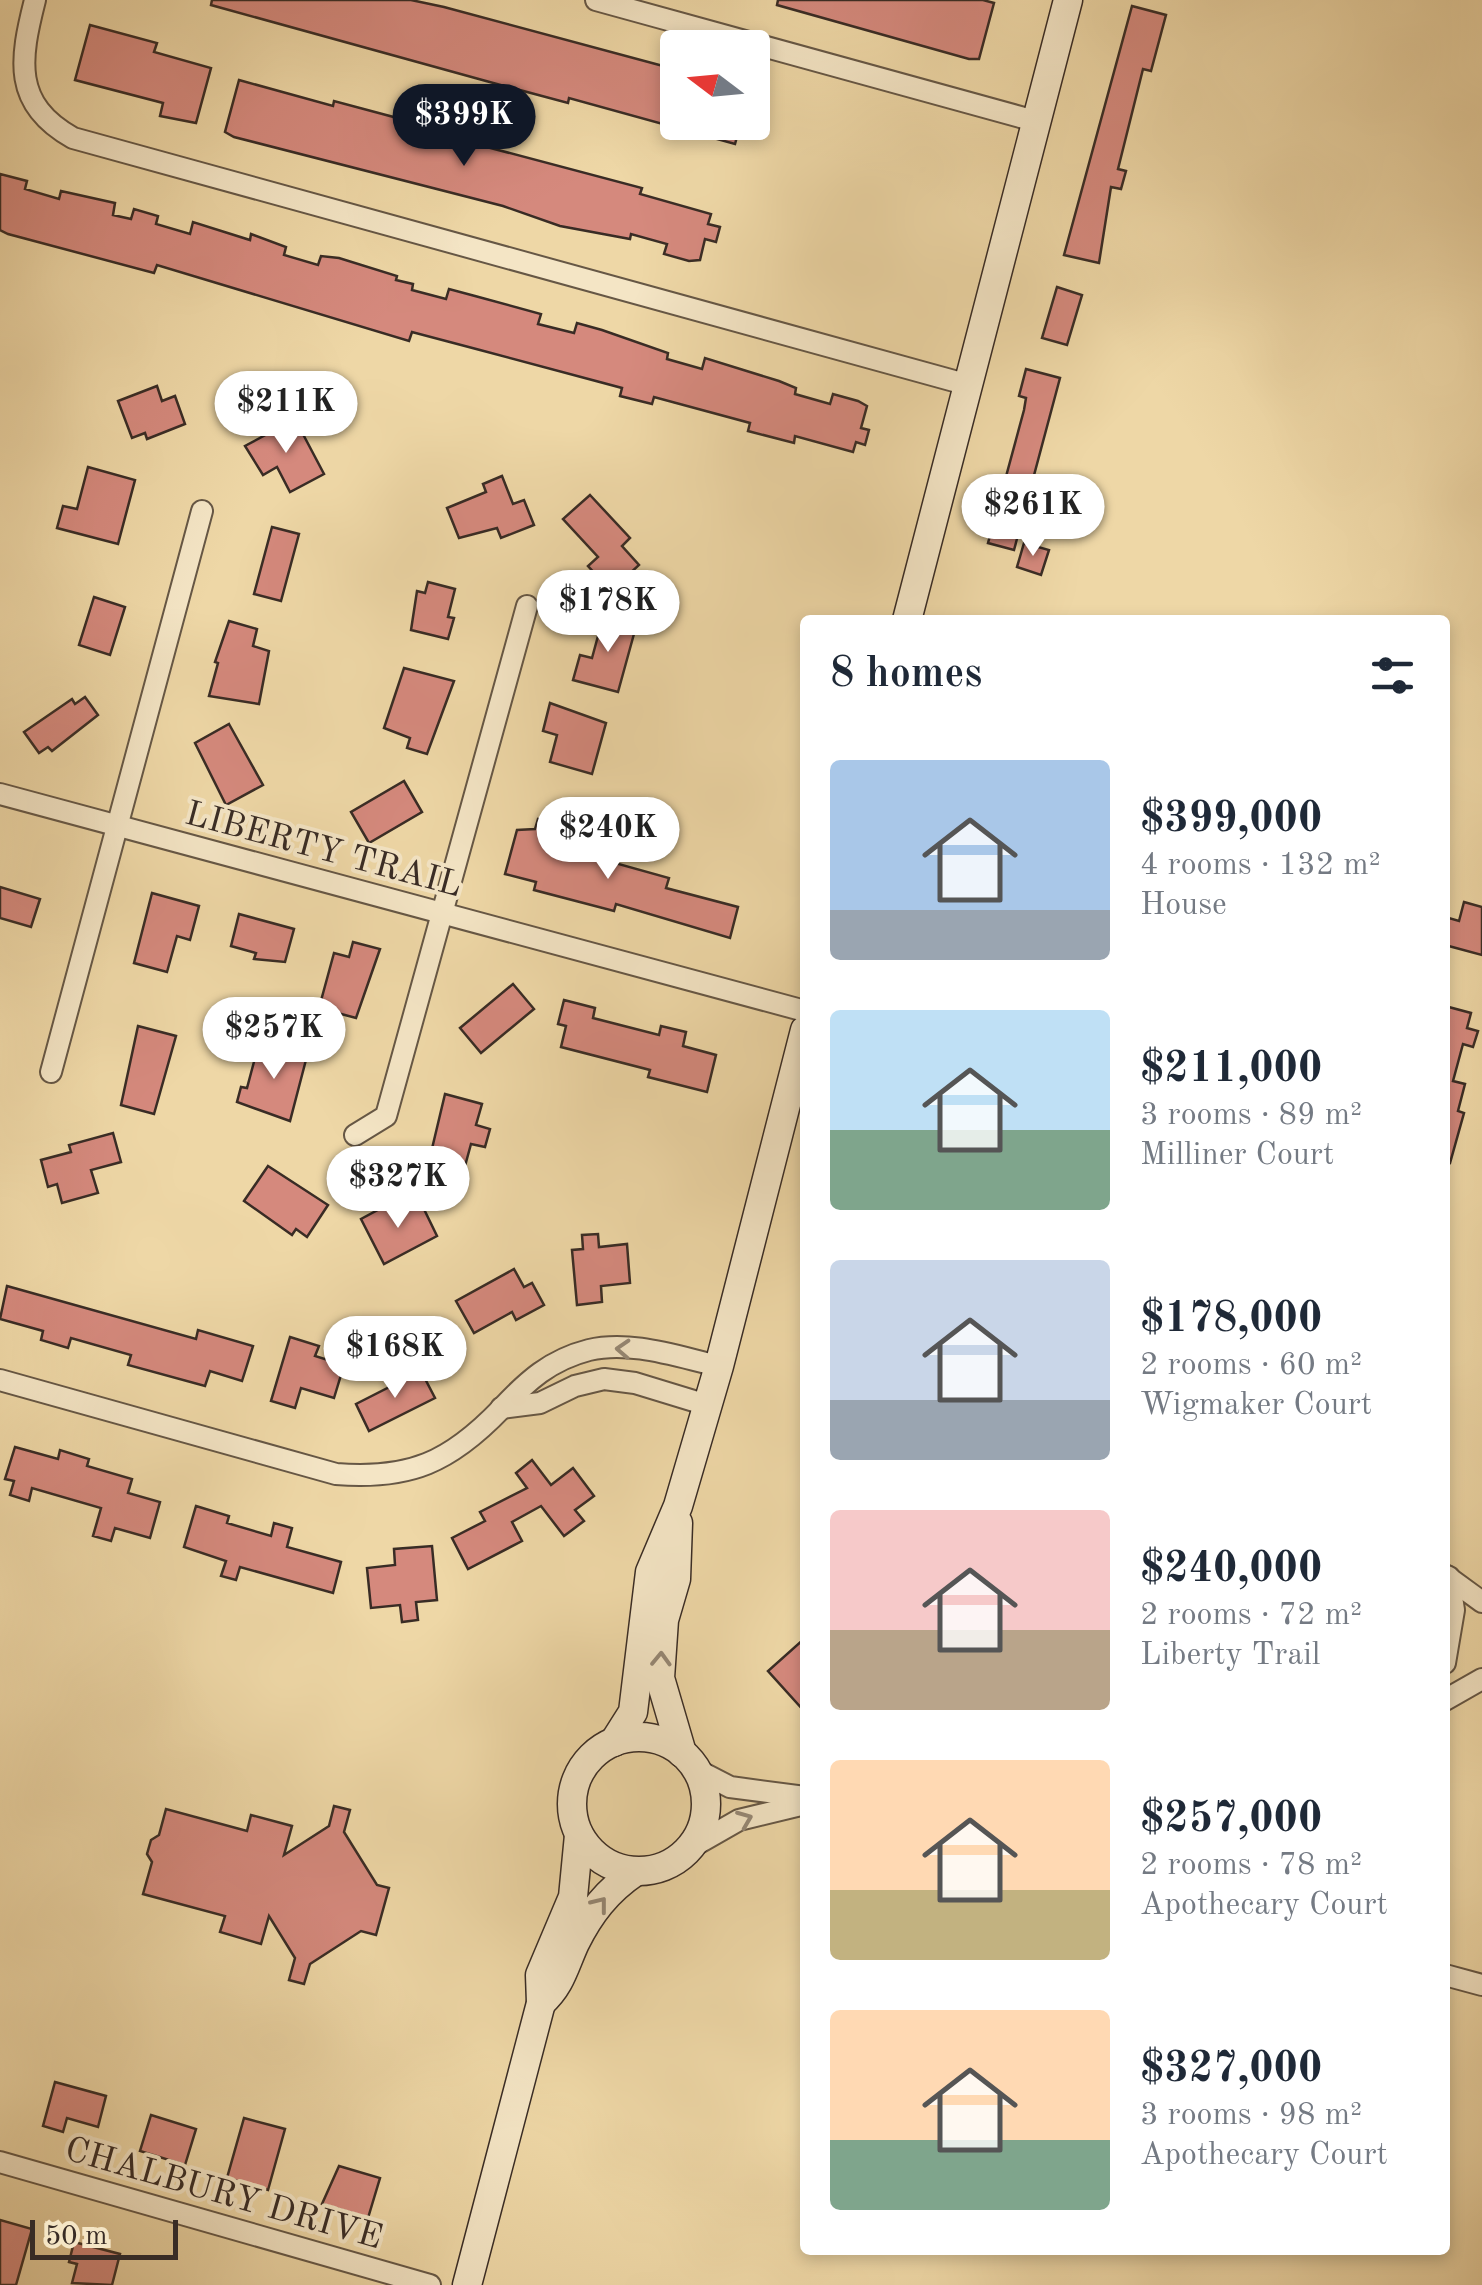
<!DOCTYPE html>
<html lang="en">
<head>
<meta charset="utf-8">
<style>
  body { margin:0; font-family:"Old Standard TT",serif; background:#f6f6f7; color:#1f2937; height:100vh; display:flex; flex-direction:column; font-size:38px; white-space:nowrap }
  * { box-sizing:border-box; margin:0 }
  p { font-size:32px; color:#747a83 }
  .icon { flex:none; width:55px; height:55px; fill:none; stroke:currentColor; stroke-width:2; stroke-linecap:round; stroke-linejoin:round }
  .map { position:relative; flex:1; overflow:hidden }
  .panel { position:absolute; left:800px; top:615px; width:650px; height:1640px; display:flex; flex-direction:column; background:#fff; border-radius:10px; box-shadow:0 5px 15px #0003 }
  .panel>* { flex:none }
  .needle { width:65px; rotate:286deg }
  .buttons { position:absolute; left:660px; top:30px; display:grid; gap:20px }
  .buttons a { display:grid; place-items:center; width:110px; height:110px; border-radius:10px; background:#fff; box-shadow:0 5px 15px #0003; font-size:50px }
  .scale { position:absolute; left:30px; bottom:25px; width:148px; box-sizing:border-box; padding-left:10px; border:5px solid #392c25; border-top:0; font-size:28px; line-height:35px; white-space:nowrap; color:#392c25; -webkit-text-stroke:8px #f4e5c5; paint-order:stroke }
  .price { position:absolute; translate:-50% -85px; padding:0 22px; border-radius:35px; background:#fff; color:#222; font-size:32px; line-height:65px; filter:drop-shadow(0 2px 5px #0008) }
  .price::after { content:''; position:absolute; left:50%; top:60px; width:30px; height:22px; margin-left:-15px; background:inherit; clip-path:polygon(0 0,100% 0,50% 100%) }
  .price.active { background:#111827; color:#fff }
  ul { padding:0; list-style:none }
  li { display:flex; align-items:center; gap:30px; height:250px; padding:0 30px }
  li span { display:grid; place-items:center; flex:none; width:280px; height:200px; border-radius:10px; color:#555 }
  li>.icon { margin-inline-start:auto }
  span .icon { width:120px; height:120px; fill:#fffc; stroke-width:1 }
  li b { font-size:42px }
  h2 { display:flex; justify-content:space-between; align-items:center; height:120px; padding:0 30px; font-size:42px }
  .map>svg:first-child { display:block }
  .building { fill:#d5897d; stroke:#392c25; stroke-width:2.5 }
  .lines { fill:none; stroke-linecap:round; stroke-linejoin:round }
  .street-casing { stroke:#665745; stroke-width:24 }
  .secondary-casing { stroke:#392c25; stroke-width:31 }
  .street { stroke:#f4e5c5; stroke-width:20 }
  .secondary { stroke:#f4e5c5; stroke-width:28 }
  .oneway { stroke:#968875 }
  .labels { text-anchor:middle; stroke-width:8; stroke-linejoin:round; paint-order:stroke }
  .street-label { font-size:35px; fill:#392c25; stroke:#f4e5c5 }
</style>
</head>
<body>
<div class="map">
<svg width="1482" height="2285" viewBox="0 0 1482 2285">
  <rect width="100%" height="100%" fill="#eed7a6"/>
  <filter id="stains"><feTurbulence type="fractalNoise" baseFrequency=".002" numOctaves="4"/><feColorMatrix values="0 0 0 0 .2 0 0 0 0 .09 0 0 0 0 .02 0 0 0 .5 -.17"/></filter>
  <radialGradient id="worn" r=".72"><stop offset=".6" stop-color="#630" stop-opacity="0"/><stop offset="1" stop-color="#630" stop-opacity=".3"/></radialGradient>
  <g class="building">
    <polygon points="212,0 411,0 444,7 678,70 678,122 741,122 735,144 569,98 568,103 486,81 211,5"/>
    <polygon points="778,0 983,0 994,3 979,59 969,59 777,5"/>
    <polygon points="1132,6 1166,15 1151,71 1143,69 1118,169 1126,171 1121,189 1111,187 1099,263 1064,255"/>
    <polygon points="90,25 157,43 154,52 211,68 196,123 160,116 163,103 75,80"/>
    <polygon points="239,80 333,106 334,101 401,119 400,124 642,188 640,194 711,214 708,224 720,227 716,242 705,239 700,260 689,261 664,254 667,244 631,234 630,239 560,226 503,206 234,137 225,132"/>
    <polygon points="0,174 27,181 25,189 59,199 61,191 115,203 113,215 131,219 134,209 158,216 156,224 190,234 193,222 250,240 251,234 286,247 284,255 318,265 321,256 339,258 397,276 396,280 413,284 412,290 446,299 449,289 475,296 541,314 538,324 574,333 577,323 602,330 668,353 667,359 702,369 705,358 779,381 796,388 795,394 830,404 833,394 858,401 867,406 861,428 869,430 865,445 856,442 853,452 795,436 794,443 748,431 750,423 654,397 652,404 620,396 622,388 480,350 412,332 409,341 157,265 154,273 8,234 0,230"/>
    <polygon points="1057,287 1082,295 1067,345 1042,338"/>
    <polygon points="1026,369 1060,378 1014,550 988,543 1024,410 1026,398 1019,396"/>
    <polygon points="157,386 162,401 175,396 185,424 147,439 145,433 132,438 118,401"/>
    <polygon points="295,419 324,474 290,492 277,467 263,475 245,446"/>
    <polygon points="88,467 135,480 118,544 57,528 63,506 77,509"/>
    <polygon points="502,476 513,504 524,500 534,525 501,538 497,528 459,538 447,508 486,492 483,484"/>
    <polygon points="590,495 630,538 622,546 639,565 611,591 588,566 598,557 563,519"/>
    <polygon points="272,527 299,534 281,601 254,594"/>
    <polygon points="1024,543 1049,550 1041,575 1017,567"/>
    <polygon points="428,582 455,589 448,617 454,618 448,639 411,630 417,591 425,593"/>
    <polygon points="94,597 125,607 110,655 79,645"/>
    <polygon points="604,614 637,623 618,692 573,680 580,655 592,658"/>
    <polygon points="229,621 257,629 253,646 269,651 259,704 209,696 218,663 215,662"/>
    <polygon points="404,668 454,681 427,754 407,748 410,738 384,728"/>
    <polygon points="85,697 98,715 52,751 48,747 39,753 24,732 72,699 75,704"/>
    <polygon points="550,703 606,723 592,774 550,762 557,735 543,731"/>
    <polygon points="229,724 263,785 226,805 195,743"/>
    <polygon points="404,781 422,812 369,843 351,812"/>
    <polygon points="538,819 566,826 562,841 581,846 579,853 669,878 666,888 738,907 730,938 616,904 614,911 534,890 536,882 505,874 517,830 535,829"/>
    <polygon points="0,887 40,899 31,927 0,918"/>
    <polygon points="152,893 199,906 190,940 177,936 167,972 134,963"/>
    <polygon points="1464,902 1482,907 1482,955 1445,945 1449,918 1459,921"/>
    <polygon points="239,914 294,929 285,962 254,959 256,953 231,946"/>
    <polygon points="353,942 380,949 356,1018 319,1008 334,953 349,957"/>
    <polygon points="513,984 534,1009 481,1053 460,1028"/>
    <polygon points="564,1000 595,1008 593,1018 659,1035 661,1026 686,1032 683,1046 716,1055 707,1092 648,1077 650,1070 561,1047 566,1026 558,1024"/>
    <polygon points="1445,1006 1471,1013 1467,1028 1478,1031 1473,1047 1463,1044 1453,1081 1465,1084 1458,1111 1464,1113 1450,1163 1445,1162"/>
    <polygon points="138,1026 176,1036 154,1114 121,1105"/>
    <polygon points="259,1043 307,1056 290,1121 237,1102 241,1087 247,1088"/>
    <polygon points="445,1094 482,1104 476,1125 490,1129 485,1147 471,1144 465,1166 430,1157"/>
    <polygon points="113,1133 121,1162 91,1170 98,1193 62,1203 57,1184 48,1187 41,1160 71,1152 69,1145"/>
    <polygon points="268,1166 328,1205 307,1237 296,1229 292,1235 244,1201"/>
    <polygon points="421,1203 437,1236 384,1264 361,1219 389,1204 396,1217"/>
    <polygon points="598,1234 599,1247 627,1244 630,1283 601,1286 602,1302 577,1305 572,1250 583,1249 582,1235"/>
    <polygon points="514,1269 524,1287 532,1283 544,1305 516,1320 512,1312 474,1333 456,1301"/>
    <polygon points="7,1286 196,1339 198,1330 253,1346 242,1381 210,1371 205,1386 128,1365 131,1355 71,1338 68,1348 41,1340 43,1331 0,1319"/>
    <polygon points="290,1337 319,1346 315,1356 344,1365 334,1398 301,1388 295,1408 271,1401"/>
    <polygon points="421,1371 435,1398 369,1431 356,1404"/>
    <polygon points="15,1447 58,1459 60,1450 89,1459 87,1466 132,1479 128,1493 160,1502 150,1538 115,1528 111,1541 93,1536 101,1508 32,1488 29,1501 10,1495 14,1481 5,1479"/>
    <polygon points="532,1460 551,1485 573,1468 594,1496 575,1510 584,1521 564,1536 541,1506 512,1522 522,1541 468,1569 452,1538 485,1521 480,1512 527,1488 516,1473"/>
    <polygon points="196,1506 229,1516 227,1523 271,1536 274,1523 292,1528 287,1547 341,1562 333,1593 240,1567 236,1580 221,1576 226,1561 184,1547"/>
    <polygon points="432,1546 437,1600 416,1602 418,1620 402,1622 400,1605 371,1608 367,1568 395,1565 394,1549"/>
    <polygon points="805,1638 805,1712 768,1671"/>
    <polygon points="334,1806 350,1810 344,1832 377,1885 389,1888 376,1935 361,1931 310,1964 304,1984 289,1980 295,1958 269,1916 261,1944 220,1932 225,1916 143,1894 152,1862 147,1854 151,1840 159,1835 166,1809 247,1831 251,1815 292,1826 284,1855 329,1826"/>
    <polygon points="55,2082 106,2096 98,2127 67,2118 63,2132 43,2126"/>
    <polygon points="151,2115 196,2129 185,2165 140,2151"/>
    <polygon points="244,2118 285,2129 268,2190 227,2178"/>
    <polygon points="339,2166 380,2178 368,2218 322,2204"/>
    <polygon points="0,2220 32,2229 16,2285 0,2285"/>
    <polygon points="74,2242 120,2254 112,2285 72,2283 77,2264 69,2262"/>
  </g>
  <g class="lines">
    <defs>
      <g id="street">
        <path d="M 35,0 C 20,59 12,104 73,138 L 965,384"/>
        <polyline points="596,0 1035,121"/>
        <polyline points="0,794 805,1011"/>
        <polyline points="51,1072 202,511"/>
        <polyline points="355,1135 386,1116 527,606"/>
        <path d="M 0,1380 L 336,1474 C 410,1480 450,1462 501,1409 C 527,1381 550,1360 589,1350 C 631,1340 678,1357 719,1366"/>
        <polyline points="501,1408 540,1403 575,1386 604,1379 635,1383 707,1405"/>
        <polyline points="1445,1575 1482,1602"/>
        <polyline points="1445,1663 1454,1610 1449,1577"/>
        <polyline points="1445,1700 1482,1679"/>
        <polyline points="697,1770 730,1787 805,1797"/>
        <polyline points="690,1848 739,1820 805,1804"/>
        <polyline points="1445,1975 1482,1985"/>
        <polyline points="0,2162 430,2285"/>
      </g>
      <g id="secondary">
        <polyline points="907,620 1068,0"/>
        <polyline points="678,1523 676,1579 664,1620 660,1678 682,1753"/>
        <circle cx="639" cy="1804" r="67"/>
        <polyline points="614,1742 633,1712 650,1572 678,1506 719,1366 805,1030"/>
        <path d="M 541,2003 C 561,1985 564,1967 575,1943 C 590,1913 607,1891 635,1872"/>
        <polyline points="467,2285 541,2003 540,1975 573,1897 579,1835"/>
      </g>
    </defs>
    <use href="#street" class="street-casing"/>
    <use href="#secondary" class="secondary-casing"/>
    <use href="#street" class="street"/>
    <use href="#secondary" class="secondary"/>
  </g>
  <defs><path id="oneway-chevron" d="M-2-3.5L2.5 0L-2 3.5" fill="none" stroke-width="1.6" stroke-linecap="round" stroke-linejoin="round" transform="scale(2.5)"/></defs>
  <g class="oneway">
    <use href="#oneway-chevron" transform="translate(623 1349) rotate(-177)"/>
    <use href="#oneway-chevron" transform="translate(661 1659) rotate(-88)"/>
    <use href="#oneway-chevron" transform="translate(745 1819) rotate(-22)"/>
    <use href="#oneway-chevron" transform="translate(600 1904) rotate(-52)"/>
  </g>
  <g class="labels">
    <g class="street-label">
      <text transform="translate(324 848) rotate(15)" y="12">LIBERTY TRAIL</text>
      <text transform="translate(224 2192) rotate(16)" y="12">CHALBURY DRIVE</text>
    </g>
  </g>
  <rect width="100%" height="100%" filter="url(#stains)"/>
  <rect width="100%" height="100%" fill="url(#worn)"/>
</svg>
<div class="buttons">
<a><svg class="needle" viewBox="-14 -14 28 28"><path d="M0-13l5 13h-10z" fill="#e53935"/><path d="M0 13l5-13h-10z" fill="#747a83"/></svg></a>
</div>
<div class="scale">50 m</div>
<b class="price active" style="left:464px;top:169px">$399K</b>
<b class="price" style="left:286px;top:456px">$211K</b>
<b class="price" style="left:1033px;top:559px">$261K</b>
<b class="price" style="left:608px;top:655px">$178K</b>
<b class="price" style="left:608px;top:882px">$240K</b>
<b class="price" style="left:274px;top:1082px">$257K</b>
<b class="price" style="left:398px;top:1231px">$327K</b>
<b class="price" style="left:395px;top:1401px">$168K</b>
<section class="panel">
<h2>8 homes<svg class="icon" aria-label="filters" viewBox="0 0 24 24"><path d="M4 7h16M4 17h16"/><circle cx="9" cy="7" r="2"/><circle cx="15" cy="17" r="2"/></svg></h2>
<ul>
<li><span style="background:linear-gradient(#a9c7e8 75%,#9aa5b1 0)"><svg class="icon" aria-label="home" viewBox="0 0 24 24"><path d="M3 11l9-7 9 7M6 9v11h12V9"/></svg></span><div><b>$399,000</b><p>4 rooms · 132 m²</p><p>House</p></div></li>
<li><span style="background:linear-gradient(#bfe0f5 60%,#7fa58c 0)"><svg class="icon" aria-label="home" viewBox="0 0 24 24"><path d="M3 11l9-7 9 7M6 9v11h12V9"/></svg></span><div><b>$211,000</b><p>3 rooms · 89 m²</p><p>Milliner Court</p></div></li>
<li><span style="background:linear-gradient(#c9d6e8 70%,#9aa5b1 0)"><svg class="icon" aria-label="home" viewBox="0 0 24 24"><path d="M3 11l9-7 9 7M6 9v11h12V9"/></svg></span><div><b>$178,000</b><p>2 rooms · 60 m²</p><p>Wigmaker Court</p></div></li>
<li><span style="background:linear-gradient(#f6c9c9 60%,#b9a48a 0)"><svg class="icon" aria-label="home" viewBox="0 0 24 24"><path d="M3 11l9-7 9 7M6 9v11h12V9"/></svg></span><div><b>$240,000</b><p>2 rooms · 72 m²</p><p>Liberty Trail</p></div></li>
<li><span style="background:linear-gradient(#ffd9b3 65%,#c2b280 0)"><svg class="icon" aria-label="home" viewBox="0 0 24 24"><path d="M3 11l9-7 9 7M6 9v11h12V9"/></svg></span><div><b>$257,000</b><p>2 rooms · 78 m²</p><p>Apothecary Court</p></div></li>
<li><span style="background:linear-gradient(#ffd9b3 65%,#7fa58c 0)"><svg class="icon" aria-label="home" viewBox="0 0 24 24"><path d="M3 11l9-7 9 7M6 9v11h12V9"/></svg></span><div><b>$327,000</b><p>3 rooms · 98 m²</p><p>Apothecary Court</p></div></li>
</ul>
</section>
</div>
</body>
</html>
